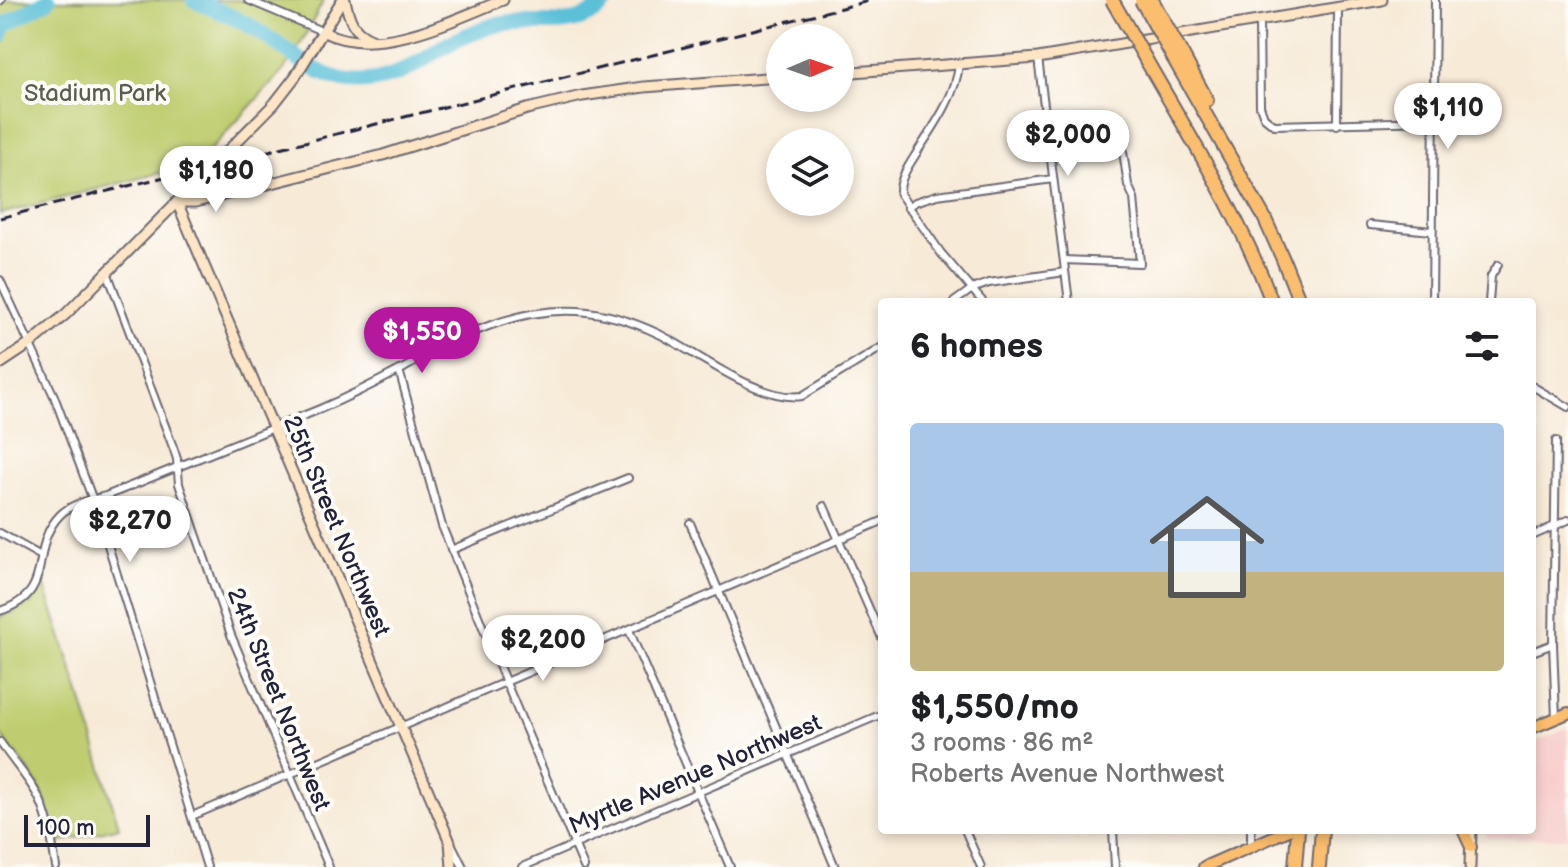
<!DOCTYPE html>
<html lang="en">
<head>
<meta charset="utf-8">
<style>
  body { margin:0; font-family:"Balsamiq Sans",sans-serif; background:#f6f6f6; color:#202124; height:100vh; display:flex; flex-direction:column; font-size:30px; white-space:nowrap }
  * { box-sizing:border-box; margin:0 }
  p { font-size:26px; color:#757577 }
  .icon { flex:none; width:44px; height:44px; fill:none; stroke:currentColor; stroke-width:2; stroke-linecap:round; stroke-linejoin:round }
  .map { position:relative; flex:1; overflow:hidden }
  .panel { position:absolute; left:878px; top:298px; width:658px; height:536px; display:flex; flex-direction:column; background:#fff; border-radius:8px; box-shadow:0 4px 12px #0003 }
  .panel>* { flex:none }
  .needle { width:52px; rotate:88deg }
  .fabs { position:absolute; left:766px; top:24px; display:grid; gap:16px }
  .fabs a { display:grid; place-items:center; width:88px; height:88px; border-radius:50%; background:#fff; box-shadow:0 4px 12px #0003; font-size:40px }
  .scale { position:absolute; left:24px; bottom:20px; width:126px; box-sizing:border-box; padding-left:8px; border:4px solid #22223b; border-top:0; font-size:22px; line-height:28px; white-space:nowrap; color:#22223b; -webkit-text-stroke:6px #fdfcf7; paint-order:stroke }
  .price { position:absolute; translate:-50% -68px; padding:0 18px; border-radius:28px; background:#fff; color:#222; font-size:26px; line-height:52px; filter:drop-shadow(0 2px 4px #0008) }
  .price::after { content:''; position:absolute; left:50%; top:48px; width:24px; height:18px; margin-left:-12px; background:inherit; clip-path:polygon(0 0,100% 0,50% 100%) }
  .price.on { background:#b5179e; color:#fff }
  ul { padding:0; list-style:none }
  li { display:grid; align-content:center; gap:16px; height:424px; padding:0 32px }
  li+li { border-top:2px solid #e0e0e0 }
  li span { display:grid; place-items:center; height:248px; border-radius:8px; color:#555 }
  li>.icon { margin-inline-start:auto }
  span .icon { width:144px; height:144px; fill:#fffc; stroke-width:1 }
  li b { font-size:34px }
  h2 { display:flex; justify-content:space-between; align-items:center; height:96px; padding:0 32px; font-size:34px }
  .map>svg:first-child { display:block }
  .built { fill:#f7d0ce }
  .green { fill:#bfcd6f; stroke:#707855; stroke-width:2 }
  .lines { fill:none; stroke-linecap:round; stroke-linejoin:round }
  .river { stroke:#5bc0d9; stroke-width:16 }
  .street-casing { stroke:#6d6872; stroke-width:10 }
  .secondary-casing { stroke:#6d6872; stroke-width:13 }
  .primary-casing { stroke:#6d6872; stroke-width:14 }
  .highway-casing { stroke:#6d6872; stroke-width:16 }
  .street { stroke:#fff; stroke-width:6 }
  .secondary { stroke:#fde5c5; stroke-width:9 }
  .primary { stroke:#fbbd6e; stroke-width:10 }
  .highway { stroke:#fbbd6e; stroke-width:12 }
  .rail { stroke:#22223b; stroke-width:3; stroke-dasharray:12 6; stroke-linecap:butt }
  .highway-bridge-casing { stroke:#6d6872; stroke-width:16; stroke-linecap:butt }
  .highway-bridge { stroke:#fbbd6e; stroke-width:12 }
  .labels { text-anchor:middle; stroke-width:8; stroke-linejoin:round; paint-order:stroke }
  .park-label { font-size:24px; fill:#595e4d; stroke:#fdfcf7 }
  .street-label { font-size:24px; fill:#22223b; stroke:#fdfcf7 }
</style>
</head>
<body>
<div class="map">
<svg width="1568" height="867" viewBox="0 0 1568 867">
  <rect width="100%" height="100%" fill="#fdfcf7"/>
  <filter id="ink" filterUnits="userSpaceOnUse"><feTurbulence type="fractalNoise" baseFrequency=".0125" numOctaves="2"/><feDisplacementMap in="SourceGraphic" scale="16" xChannelSelector="R" yChannelSelector="G"/><feConvolveMatrix kernelMatrix="1 2 1 2 8 2 1 2 1" color-interpolation-filters="sRGB"/></filter>
  <filter id="wash" filterUnits="userSpaceOnUse"><feTurbulence type="fractalNoise" baseFrequency=".006" numOctaves="4" result="noise"/><feDisplacementMap in="SourceGraphic" scale="32" xChannelSelector="R" yChannelSelector="G"/><feGaussianBlur stdDeviation="1.8" result="paint"/><feColorMatrix in="noise" values="0 0 0 0 0 0 0 0 0 0 0 0 0 0 0 0 0 1.4 0 .05"/><feComposite in="paint" operator="in"/></filter>
  <g filter="url(#wash)">
    <rect width="100%" height="100%" fill="#f7ead7"/>
    <polygon class="built" points="1568,728 1568,838 1486,838 1486,830 1532,830 1532,743"/>
    <g class="green">
      <polygon points="0,0 324,0 300,45 283,71 198,163 0,214"/>
      <path d="M 44,584 L 81,697 L 119,827 L 58,843 C 52,820 47,798 34,778 C 24,762 10,749 0,733 L 0,617 L 31,603 Z"/>
    </g>
    <g class="lines">
      <g class="river">
        <path d="M 194,0 C 215,9 236,17 255,29 C 303,59 333,97 393,75 C 412,69 425,58 441,48 C 457,39 474,32 492,26 C 524,17 565,32 594,12 C 599,9 603,4 608,0"/>
        <polyline points="0,37 4,25 48,0"/>
      </g>
    </g>
  </g>
  <g filter="url(#ink)">
    <g class="lines">
      <defs>
        <g id="street">
          <polyline points="248,0 324,32"/>
          <polyline points="0,1 1,0"/>
          <polyline points="1259,21 1260,106 1264,117 1274,125 1434,121"/>
          <polyline points="1038,58 1069,302"/>
          <path d="M 959,64 C 957,93 935,125 919,149 C 911,163 899,177 900,194 L 941,253 L 983,302"/>
          <polyline points="1337,125 1338,8"/>
          <polyline points="1049,147 1117,136 1122,145 1128,185 1134,198 1140,263 1064,260"/>
          <polyline points="908,208 915,202 937,195 1053,179"/>
          <polyline points="1370,225 1432,231"/>
          <polyline points="107,272 173,447 177,459 179,484 231,635 329,867"/>
          <polyline points="0,280 54,396 100,519 207,867"/>
          <polyline points="954,302 972,289 989,283 1065,272"/>
          <polyline points="1432,302 1435,0"/>
          <polyline points="1489,302 1491,276 1498,265"/>
          <polyline points="399,370 442,526 488,640 584,867"/>
          <polyline points="1532,386 1568,407"/>
          <polyline points="1556,441 1553,644 1556,718"/>
          <polyline points="824,506 882,638"/>
          <polyline points="690,523 835,867"/>
          <polyline points="0,533 41,556"/>
          <polyline points="1532,536 1568,520"/>
          <polyline points="451,550 628,478"/>
          <path d="M 0,611 C 58,592 27,549 60,515 C 72,503 90,500 106,496 C 177,467 249,438 320,409 C 348,397 376,383 402,369 C 458,338 512,307 578,311 C 606,313 634,322 659,334 C 697,353 760,402 802,396 L 882,347"/>
          <polyline points="629,630 730,867"/>
          <polyline points="1532,652 1553,644"/>
          <path d="M 0,742 C 12,760 26,775 37,794 C 49,816 52,842 56,867"/>
          <polyline points="192,816 882,521"/>
          <polyline points="965,830 981,867"/>
          <polyline points="1113,830 1115,867"/>
          <polyline points="452,845 463,867"/>
          <polyline points="1251,847 1251,830"/>
          <polyline points="522,867 882,714"/>
        </g>
        <g id="secondary">
          <path d="M 345,0 C 349,19 353,32 372,39"/>
          <path d="M 324,32 C 378,59 452,20 503,0"/>
          <polyline points="840,73 1038,58 1382,0"/>
          <polyline points="216,165 214,178 216,184 227,187 240,185"/>
          <polyline points="177,202 450,842 452,867"/>
          <polyline points="177,202 196,202 383,155 527,109 582,96 644,87 780,77"/>
          <polyline points="0,364 30,344 66,314 274,104 295,77 342,0"/>
          <polyline points="1470,867 1471,830"/>
        </g>
        <g id="primary">
          <polyline points="1532,728 1568,713"/>
          <polyline points="1463,830 1471,847"/>
          <polyline points="1204,867 1289,830"/>
        </g>
        <g id="highway">
          <polyline points="1183,56 1207,100"/>
          <path d="M 1145,58 C 1190,137 1240,216 1272,302"/>
          <polyline points="1174,59 1264,217 1282,257 1300,302"/>
          <polyline points="1295,867 1298,830"/>
          <polyline points="1319,867 1322,830"/>
        </g>
      </defs>
      <use href="#street" class="street-casing"/>
      <use href="#secondary" class="secondary-casing"/>
      <use href="#primary" class="primary-casing"/>
      <use href="#highway" class="highway-casing"/>
      <use href="#street" class="street"/>
      <use href="#secondary" class="secondary"/>
      <use href="#primary" class="primary"/>
      <use href="#highway" class="highway"/>
      <polyline class="rail" points="0,218 873,0"/>
      <defs>
        <g id="highway-bridge">
          <polyline points="1112,0 1145,58"/>
          <polyline points="1141,0 1174,59"/>
          <polyline points="1152,0 1183,56"/>
        </g>
      </defs>
      <use href="#highway-bridge" class="highway-bridge-casing"/>
      <use href="#highway-bridge" class="highway-bridge"/>
    </g>
  </g>
  <g class="labels">
    <g class="park-label">
      <text x="95" y="101">Stadium Park</text>
    </g>
    <g class="street-label">
      <text transform="translate(337 526) rotate(67)" y="8">25th Street Northwest</text>
      <text transform="translate(279 699) rotate(68)" y="8">24th Street Northwest</text>
      <text transform="translate(695 774) rotate(-23)" y="8">Myrtle Avenue Northwest</text>
    </g>
  </g>
</svg>
<div class="fabs">
<a><svg class="needle" viewBox="-14 -14 28 28"><path d="M0-13l5 13h-10z" fill="#e53935"/><path d="M0 13l5-13h-10z" fill="#757577"/></svg></a>
<a><svg class="icon" aria-label="layers" viewBox="0 0 24 24"><path d="M12 4l9 5-9 5-9-5zM3 14l9 5 9-5"/></svg></a>
</div>
<div class="scale">100 m</div>
<b class="price" style="left:1448px;top:151px">$1,110</b>
<b class="price" style="left:1068px;top:178px">$2,000</b>
<b class="price" style="left:216px;top:214px">$1,180</b>
<b class="price on" style="left:422px;top:375px">$1,550</b>
<b class="price" style="left:130px;top:564px">$2,270</b>
<b class="price" style="left:543px;top:683px">$2,200</b>
<section class="panel">
<h2>6 homes<svg class="icon" aria-label="filters" viewBox="0 0 24 24"><path d="M4 7h16M4 17h16"/><circle cx="9" cy="7" r="2"/><circle cx="15" cy="17" r="2"/></svg></h2>
<ul>
<li><span style="background:linear-gradient(#a9c7e8 60%,#c2b280 0)"><svg class="icon" aria-label="home" viewBox="0 0 24 24"><path d="M3 11l9-7 9 7M6 9v11h12V9"/></svg></span><div><b>$1,550/mo</b><p>3 rooms · 86 m²</p><p>Roberts Avenue Northwest</p></div></li>
</ul>
</section>
</div>
</body>
</html>
